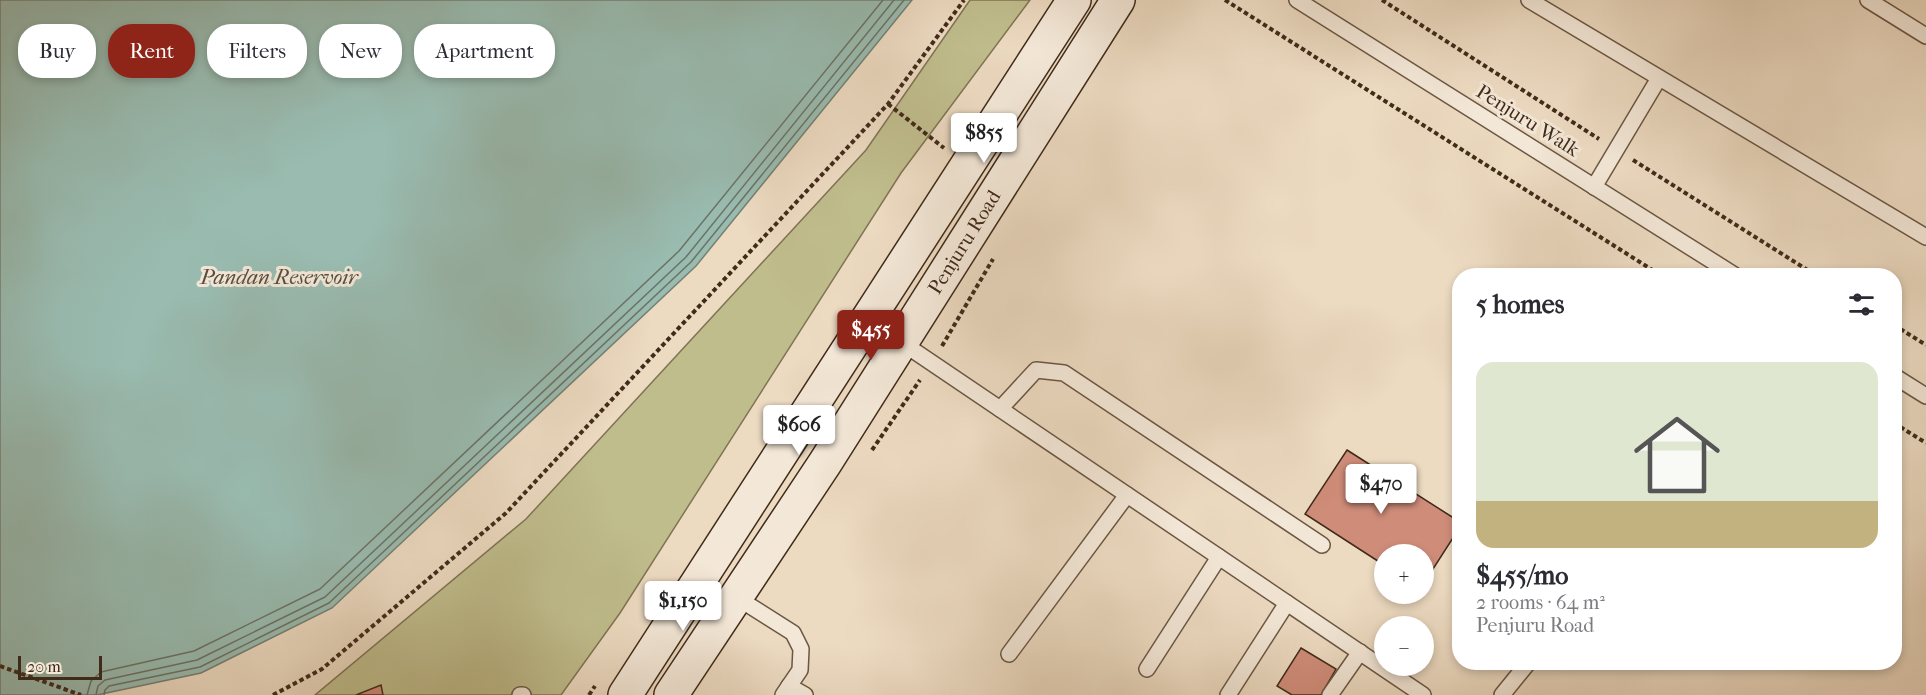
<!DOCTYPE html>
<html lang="en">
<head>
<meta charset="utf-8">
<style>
  body { margin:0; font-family:"IM FELL French Canon",serif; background:#f7f7f7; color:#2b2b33; height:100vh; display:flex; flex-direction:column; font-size:22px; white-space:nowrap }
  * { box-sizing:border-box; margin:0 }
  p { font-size:20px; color:#7c7c81 }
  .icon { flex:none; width:33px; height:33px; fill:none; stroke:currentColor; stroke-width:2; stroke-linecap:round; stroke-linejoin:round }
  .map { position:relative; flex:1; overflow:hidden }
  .drawer { position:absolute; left:1452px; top:268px; width:450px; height:402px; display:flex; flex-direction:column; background:#fff; border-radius:24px; box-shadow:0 3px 9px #0003 }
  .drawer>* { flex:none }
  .guide { position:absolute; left:18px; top:24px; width:570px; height:54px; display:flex; gap:12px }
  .buttons { position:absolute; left:1374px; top:544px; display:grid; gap:12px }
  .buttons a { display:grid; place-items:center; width:60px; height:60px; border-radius:50%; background:#fff; box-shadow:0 3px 9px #0003; font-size:30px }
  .scale { position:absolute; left:18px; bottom:15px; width:84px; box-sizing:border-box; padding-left:6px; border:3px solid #402b1a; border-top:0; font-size:16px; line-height:21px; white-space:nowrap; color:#402b1a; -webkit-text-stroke:4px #f3e7d7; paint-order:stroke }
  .price { position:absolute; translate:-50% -51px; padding:0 14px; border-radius:6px; background:#fff; color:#222; font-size:20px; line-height:39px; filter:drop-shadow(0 2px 3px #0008) }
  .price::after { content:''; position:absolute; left:50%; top:36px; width:18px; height:14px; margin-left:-9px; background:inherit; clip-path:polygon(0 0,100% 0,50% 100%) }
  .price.on { background:#8f2418; color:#fff }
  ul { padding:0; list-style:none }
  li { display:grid; align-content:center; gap:12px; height:318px; padding:0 24px }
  li span { display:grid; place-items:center; height:186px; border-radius:18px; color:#555 }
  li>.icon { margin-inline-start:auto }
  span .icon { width:108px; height:108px; fill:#fffc; stroke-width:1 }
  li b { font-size:26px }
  h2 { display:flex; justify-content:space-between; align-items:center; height:72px; padding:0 24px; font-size:26px }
  .chip { padding:0 21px; border-radius:24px; background:#fff; box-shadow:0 3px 9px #0003; font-size:21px; line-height:54px }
  .chip.on { background:#8f2418; color:#fff }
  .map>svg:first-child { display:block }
  .green { fill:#c0bd8d; stroke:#807454; stroke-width:1.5 }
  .water { fill:#99bbb0; stroke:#758174; stroke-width:1.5 }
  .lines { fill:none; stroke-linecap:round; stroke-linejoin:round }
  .shore { stroke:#6c7365; stroke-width:1.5 }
  .building { fill:#cf8c79; stroke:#402b1a; stroke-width:1.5 }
  .lane-casing { stroke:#6b5744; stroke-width:18 }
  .secondary-casing { stroke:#402b1a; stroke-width:36 }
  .path { stroke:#402b1a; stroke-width:4; stroke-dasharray:4.5 3; stroke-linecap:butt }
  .lane { stroke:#f3e7d7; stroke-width:15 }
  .secondary { stroke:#f3e7d7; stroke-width:33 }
  .labels { text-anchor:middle; stroke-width:6; stroke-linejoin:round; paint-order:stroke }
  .street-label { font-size:20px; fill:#402b1a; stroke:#f3e7d7 }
  .water-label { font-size:21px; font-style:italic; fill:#564f40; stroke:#f3e7d7 }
</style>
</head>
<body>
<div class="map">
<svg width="1926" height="695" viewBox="0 0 1926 695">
  <rect width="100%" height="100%" fill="#ecdac1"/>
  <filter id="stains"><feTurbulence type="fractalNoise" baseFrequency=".00333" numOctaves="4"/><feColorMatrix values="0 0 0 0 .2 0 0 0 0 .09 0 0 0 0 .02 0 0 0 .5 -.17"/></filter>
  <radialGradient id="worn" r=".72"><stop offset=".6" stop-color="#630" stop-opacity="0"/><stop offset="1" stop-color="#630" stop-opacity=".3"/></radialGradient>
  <polygon class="green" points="970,0 1030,0 901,173 620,613 561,695 315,695 526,519 866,150"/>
  <polygon class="water" points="0,0 912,0 696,266 332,608 201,673 97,695 0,695"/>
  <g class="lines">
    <g class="shore">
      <polyline points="87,695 91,681 101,672 194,651 320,589 679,251 883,0"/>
      <polyline points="96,695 98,686 105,680 197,660 325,597 686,257 894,0"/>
      <polyline points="104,695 105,690 109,686 200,667 329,603 691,262 904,0"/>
    </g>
  </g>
  <g class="building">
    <polygon points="1347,450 1460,522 1460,527 1424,583 1424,555 1384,555 1384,565 1305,514"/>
    <polygon points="1301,648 1336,669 1321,695 1292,695 1277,686"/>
    <polygon points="381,685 383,695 356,695"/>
  </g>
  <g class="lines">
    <defs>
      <g id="lane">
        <polyline points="1297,0 1736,276"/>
        <polyline points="1529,0 1926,237"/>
        <polyline points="1868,0 1926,36"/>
        <polyline points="1594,187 1659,78"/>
        <polyline points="901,342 1423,695"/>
        <polyline points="1894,376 1926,396"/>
        <polyline points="1000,409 1036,370 1064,373 1322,545"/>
        <polyline points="736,597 793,633 801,649 800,670 783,695"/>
        <polyline points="1009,654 1127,495"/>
        <polyline points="1147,669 1219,557"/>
        <polyline points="789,686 805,695"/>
        <polyline points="520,695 523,695"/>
        <polyline points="1228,695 1287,603"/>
        <polyline points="1330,695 1360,652"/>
        <polyline points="1502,695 1528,663"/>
      </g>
      <g id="secondary">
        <polyline points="625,695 1074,0"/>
        <polyline points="671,695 825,463 1118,0"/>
      </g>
    </defs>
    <use href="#lane" class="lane-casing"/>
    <use href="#secondary" class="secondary-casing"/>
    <g class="path">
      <polyline points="1225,0 1662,276"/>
      <polyline points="1382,0 1599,139"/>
      <polyline points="888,104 944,148"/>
      <polyline points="1633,160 1817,276"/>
      <polyline points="1894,325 1926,345"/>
      <polyline points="942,346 993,259"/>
      <polyline points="1894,423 1926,443"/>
      <polyline points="872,450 920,380"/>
      <polyline points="0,666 81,695"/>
      <polyline points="273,695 322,669 506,513 888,104 964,0"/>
      <polyline points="589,695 595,686"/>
    </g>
    <use href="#lane" class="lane"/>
    <use href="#secondary" class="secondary"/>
  </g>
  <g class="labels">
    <g class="street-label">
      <text transform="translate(1528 120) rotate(32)" y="7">Penjuru Walk</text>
      <text transform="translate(964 242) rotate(-58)" y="7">Penjuru Road</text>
    </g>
    <g class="water-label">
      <text x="279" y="284">Pandan Reservoir</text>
    </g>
  </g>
  <rect width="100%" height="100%" filter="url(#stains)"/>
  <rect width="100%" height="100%" fill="url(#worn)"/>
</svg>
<div class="buttons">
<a>+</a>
<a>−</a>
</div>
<div class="scale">20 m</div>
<b class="price" style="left:984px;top:164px">$855</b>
<b class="price on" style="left:871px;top:361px">$455</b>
<b class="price" style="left:799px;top:456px">$606</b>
<b class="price" style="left:1381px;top:515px">$470</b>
<b class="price" style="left:683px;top:632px">$1,150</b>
<div class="guide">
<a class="chip">Buy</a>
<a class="chip on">Rent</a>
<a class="chip">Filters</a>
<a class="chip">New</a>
<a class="chip">Apartment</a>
</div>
<section class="drawer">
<h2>5 homes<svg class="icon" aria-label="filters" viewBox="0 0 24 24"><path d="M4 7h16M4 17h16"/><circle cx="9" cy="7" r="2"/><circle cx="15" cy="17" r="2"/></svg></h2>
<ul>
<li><span style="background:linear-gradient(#dfe7d0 75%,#c2b280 0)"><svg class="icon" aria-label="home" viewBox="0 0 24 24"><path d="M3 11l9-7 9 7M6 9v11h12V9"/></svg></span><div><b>$455/mo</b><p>2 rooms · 64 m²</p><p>Penjuru Road</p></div></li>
</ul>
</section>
</div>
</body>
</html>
